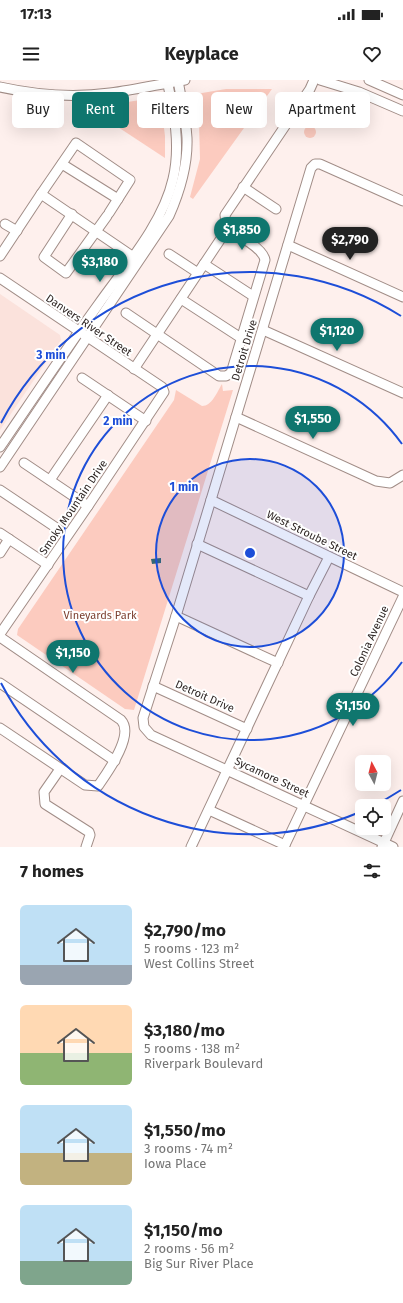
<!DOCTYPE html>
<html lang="en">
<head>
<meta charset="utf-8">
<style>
  body { margin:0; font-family:"Fira Sans",sans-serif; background:#f2f2f2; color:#222; height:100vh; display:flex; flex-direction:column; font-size:15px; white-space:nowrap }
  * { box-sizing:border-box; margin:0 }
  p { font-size:13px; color:#767676 }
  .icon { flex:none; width:22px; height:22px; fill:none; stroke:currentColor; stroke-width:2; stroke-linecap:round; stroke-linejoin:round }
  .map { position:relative; height:767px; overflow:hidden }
  .drawer { display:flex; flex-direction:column; background:#fff; flex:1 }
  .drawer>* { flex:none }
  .top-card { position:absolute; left:12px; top:12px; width:379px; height:36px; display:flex; gap:8px }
  .needle { width:26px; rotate:353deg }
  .buttons { position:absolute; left:355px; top:675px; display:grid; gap:8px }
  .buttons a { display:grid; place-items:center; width:36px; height:36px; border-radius:6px; background:#fff; box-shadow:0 4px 16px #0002; font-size:20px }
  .price { position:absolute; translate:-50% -34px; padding:0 9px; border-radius:14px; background:#0f766e; color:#fff; font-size:13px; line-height:26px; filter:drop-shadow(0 1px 2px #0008) }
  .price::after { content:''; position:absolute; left:50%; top:24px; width:12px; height:9px; margin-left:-6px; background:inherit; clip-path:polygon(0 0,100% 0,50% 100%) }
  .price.active { background:#222; color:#fff }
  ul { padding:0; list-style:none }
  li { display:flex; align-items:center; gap:12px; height:100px; padding:0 20px }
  li span { display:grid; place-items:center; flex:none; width:112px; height:80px; border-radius:6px; color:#555 }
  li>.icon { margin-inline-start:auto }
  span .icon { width:48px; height:48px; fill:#fffc; stroke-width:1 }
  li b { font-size:17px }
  h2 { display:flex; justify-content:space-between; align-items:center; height:48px; padding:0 20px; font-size:17px }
  .tag { padding:0 14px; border-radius:6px; background:#fff; box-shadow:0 4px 16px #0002; font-size:14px; line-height:36px }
  .tag.active { background:#0f766e; color:#fff }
  .status { display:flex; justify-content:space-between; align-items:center; height:28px; padding:0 20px; background:#fff; direction:ltr }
  .status svg { height:11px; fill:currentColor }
  header { display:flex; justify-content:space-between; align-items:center; height:52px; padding:0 20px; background:#fff; font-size:18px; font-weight:700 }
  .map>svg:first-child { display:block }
  .built { fill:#fbe2dc }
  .green { fill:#fccbbf }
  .building { fill:#346874 }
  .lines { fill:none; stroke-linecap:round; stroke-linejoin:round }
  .minor-casing { stroke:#a18d87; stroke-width:11 }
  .minor { stroke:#fff; stroke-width:9 }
  .ring { fill:none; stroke:#1d4ed8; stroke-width:2 }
  .labels { text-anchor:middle; stroke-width:4; stroke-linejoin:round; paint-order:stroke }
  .street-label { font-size:11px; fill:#2f2725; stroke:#fff }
  .park-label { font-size:11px; fill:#7d4031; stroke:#fff }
  .centre { fill:#1d4ed8; stroke:#fff; stroke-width:2 }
  .ring-label { font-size:12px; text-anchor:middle; font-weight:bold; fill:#1d4ed8; stroke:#fff; stroke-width:4; stroke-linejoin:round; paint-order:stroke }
</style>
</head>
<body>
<div class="status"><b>17:13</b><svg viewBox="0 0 49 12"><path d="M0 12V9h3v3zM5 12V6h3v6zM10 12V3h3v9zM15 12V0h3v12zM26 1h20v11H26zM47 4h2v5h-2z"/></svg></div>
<header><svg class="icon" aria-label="menu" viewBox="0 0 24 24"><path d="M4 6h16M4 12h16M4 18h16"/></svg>Keyplace<svg class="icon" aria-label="heart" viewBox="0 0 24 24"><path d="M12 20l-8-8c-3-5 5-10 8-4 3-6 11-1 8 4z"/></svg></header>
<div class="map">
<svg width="403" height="767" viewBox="0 0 403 767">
  <rect width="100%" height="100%" fill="#fef0ed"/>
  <polygon class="built" points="0,214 60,255 61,260 0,350"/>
  <g class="green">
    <polygon points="226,9 272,9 193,119 190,117 200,79 199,43 195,18 196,14"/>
    <polygon points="153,18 159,19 161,23 165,56 165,78 89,28"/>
    <circle cx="310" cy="52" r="6"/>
    <path d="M 222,304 L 223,311 L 233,310 L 134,630 L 125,629 L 17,555 L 18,549 L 174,320 L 176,310 L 202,326 C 212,326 217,312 222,304 Z"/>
  </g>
  <polygon class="building" points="161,478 161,483 152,484 151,479"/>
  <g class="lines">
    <defs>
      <g id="minor">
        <polyline points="320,0 359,12 403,31"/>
        <polyline points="369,0 403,15"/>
        <path d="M 0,7 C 36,15 73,18 110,13 C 135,10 160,4 185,0"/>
        <polyline points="62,84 118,119"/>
        <polyline points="243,107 276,129"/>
        <polyline points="41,114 76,63 130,100 109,133"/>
        <polyline points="72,134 44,177 66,193 107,136"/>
        <polyline points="5,144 17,151"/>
        <polyline points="227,153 225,135 310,9 314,0"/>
        <polyline points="288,165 403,217"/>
        <polyline points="169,174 198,193"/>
        <polyline points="0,176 41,114 132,176"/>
        <polyline points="204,184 253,216"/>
        <polyline points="0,198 162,307 164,312 88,426 0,554"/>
        <polyline points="181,219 241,258"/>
        <path d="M 126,233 L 219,296 L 226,296 L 231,293 L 265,180 C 263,169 238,153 227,153"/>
        <polyline points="263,250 403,313"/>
        <polyline points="134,289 222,157 227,153"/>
        <polyline points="82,298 146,341"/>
        <polyline points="236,337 376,401 390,403 403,395"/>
        <path d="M 0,367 C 32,320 64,272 98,225 C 124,188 163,144 173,99 C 181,65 174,33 167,0"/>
        <polyline points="24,383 88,426"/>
        <path d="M 0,387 L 169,136 C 180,111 188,86 187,58 C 186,39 181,19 178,0"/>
        <polyline points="50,400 108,315"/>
        <polyline points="0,410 67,455"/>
        <polyline points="211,420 403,512"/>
        <polyline points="0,453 48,485"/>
        <polyline points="197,464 309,516"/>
        <polyline points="0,473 9,459"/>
        <polyline points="176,536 278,583"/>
        <path d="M 0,557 L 121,640 C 135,655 107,693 98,706 L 85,705 L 0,648"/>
        <polyline points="0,603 115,681"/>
        <polyline points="153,606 247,649"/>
        <polyline points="60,689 44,712 45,724 89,752 90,755 86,767"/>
        <polyline points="209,730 285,765"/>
        <polyline points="191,767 309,516 329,477"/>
        <polyline points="284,767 403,517"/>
        <polyline points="382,767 403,721"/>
        <polyline points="393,767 151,655 144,647 143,638 176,536 311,88 315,84 320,84 403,121"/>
      </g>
    </defs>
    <use href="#minor" class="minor-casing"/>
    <use href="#minor" class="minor"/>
  </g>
  <circle cx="250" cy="473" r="94" fill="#1d4ed8" fill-opacity=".12"/>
  <g class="ring">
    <circle cx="250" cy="473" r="94"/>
    <path d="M402 582A187 187 0 1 1 402 364"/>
    <path d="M401 710A281 281 0 0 1 373 726M360 732A281 281 0 0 1 1 603M1 343A281 281 0 0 1 401 236"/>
  </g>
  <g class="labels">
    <g class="street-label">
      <text transform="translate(89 245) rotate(34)" y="4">Danvers River Street</text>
      <text transform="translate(244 270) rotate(-73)" y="4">Detroit Drive</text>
      <text transform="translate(73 427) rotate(-56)" y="4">Smoky Mountain Drive</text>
      <text transform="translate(312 455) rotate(26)" y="4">West Stroube Street</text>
      <text transform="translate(369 561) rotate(-65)" y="4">Colonia Avenue</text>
      <text transform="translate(205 616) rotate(24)" y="4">Detroit Drive</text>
      <text transform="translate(272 697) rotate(25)" y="4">Sycamore Street</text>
    </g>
    <g class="park-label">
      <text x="100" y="539">Vineyards Park</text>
    </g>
  </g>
  <circle cx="250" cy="473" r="6" class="centre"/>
  <g class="ring-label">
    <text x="51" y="279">3 min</text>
    <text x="118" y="345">2 min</text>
    <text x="184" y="411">1 min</text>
  </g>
</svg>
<div class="buttons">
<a><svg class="needle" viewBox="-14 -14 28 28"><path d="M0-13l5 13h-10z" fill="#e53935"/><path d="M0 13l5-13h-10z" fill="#767676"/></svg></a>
<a><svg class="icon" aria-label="locate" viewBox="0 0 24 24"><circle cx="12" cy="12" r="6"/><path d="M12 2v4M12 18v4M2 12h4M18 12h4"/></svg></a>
</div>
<b class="price" style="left:242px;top:171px">$1,850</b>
<b class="price active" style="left:350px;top:181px">$2,790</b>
<b class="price" style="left:100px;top:203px">$3,180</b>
<b class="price" style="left:337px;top:272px">$1,120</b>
<b class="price" style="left:313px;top:360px">$1,550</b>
<b class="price" style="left:73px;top:594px">$1,150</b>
<b class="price" style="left:353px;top:647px">$1,150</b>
<div class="top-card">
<a class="tag">Buy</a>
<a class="tag active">Rent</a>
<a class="tag">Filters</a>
<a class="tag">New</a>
<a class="tag">Apartment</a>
</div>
</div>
<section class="drawer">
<h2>7 homes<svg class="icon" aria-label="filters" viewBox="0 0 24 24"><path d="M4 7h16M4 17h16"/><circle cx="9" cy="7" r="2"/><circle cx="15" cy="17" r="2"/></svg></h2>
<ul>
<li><span style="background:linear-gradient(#bfe0f5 75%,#9aa5b1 0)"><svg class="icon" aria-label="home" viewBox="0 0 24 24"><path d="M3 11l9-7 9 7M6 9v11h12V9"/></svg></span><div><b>$2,790/mo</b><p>5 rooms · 123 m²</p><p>West Collins Street</p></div></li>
<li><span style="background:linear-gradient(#ffd9b3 60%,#8fb573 0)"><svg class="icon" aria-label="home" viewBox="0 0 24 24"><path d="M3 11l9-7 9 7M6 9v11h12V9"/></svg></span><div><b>$3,180/mo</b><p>5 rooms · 138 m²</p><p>Riverpark Boulevard</p></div></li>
<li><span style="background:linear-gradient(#bfe0f5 60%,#c2b280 0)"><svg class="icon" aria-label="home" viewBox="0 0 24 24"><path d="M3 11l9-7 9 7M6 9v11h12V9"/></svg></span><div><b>$1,550/mo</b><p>3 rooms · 74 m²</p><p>Iowa Place</p></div></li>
<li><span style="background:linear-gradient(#bfe0f5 70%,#7fa58c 0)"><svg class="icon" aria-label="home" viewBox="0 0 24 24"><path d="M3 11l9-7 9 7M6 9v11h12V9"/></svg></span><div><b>$1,150/mo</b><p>2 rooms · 56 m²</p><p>Big Sur River Place</p></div></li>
</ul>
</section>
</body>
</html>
